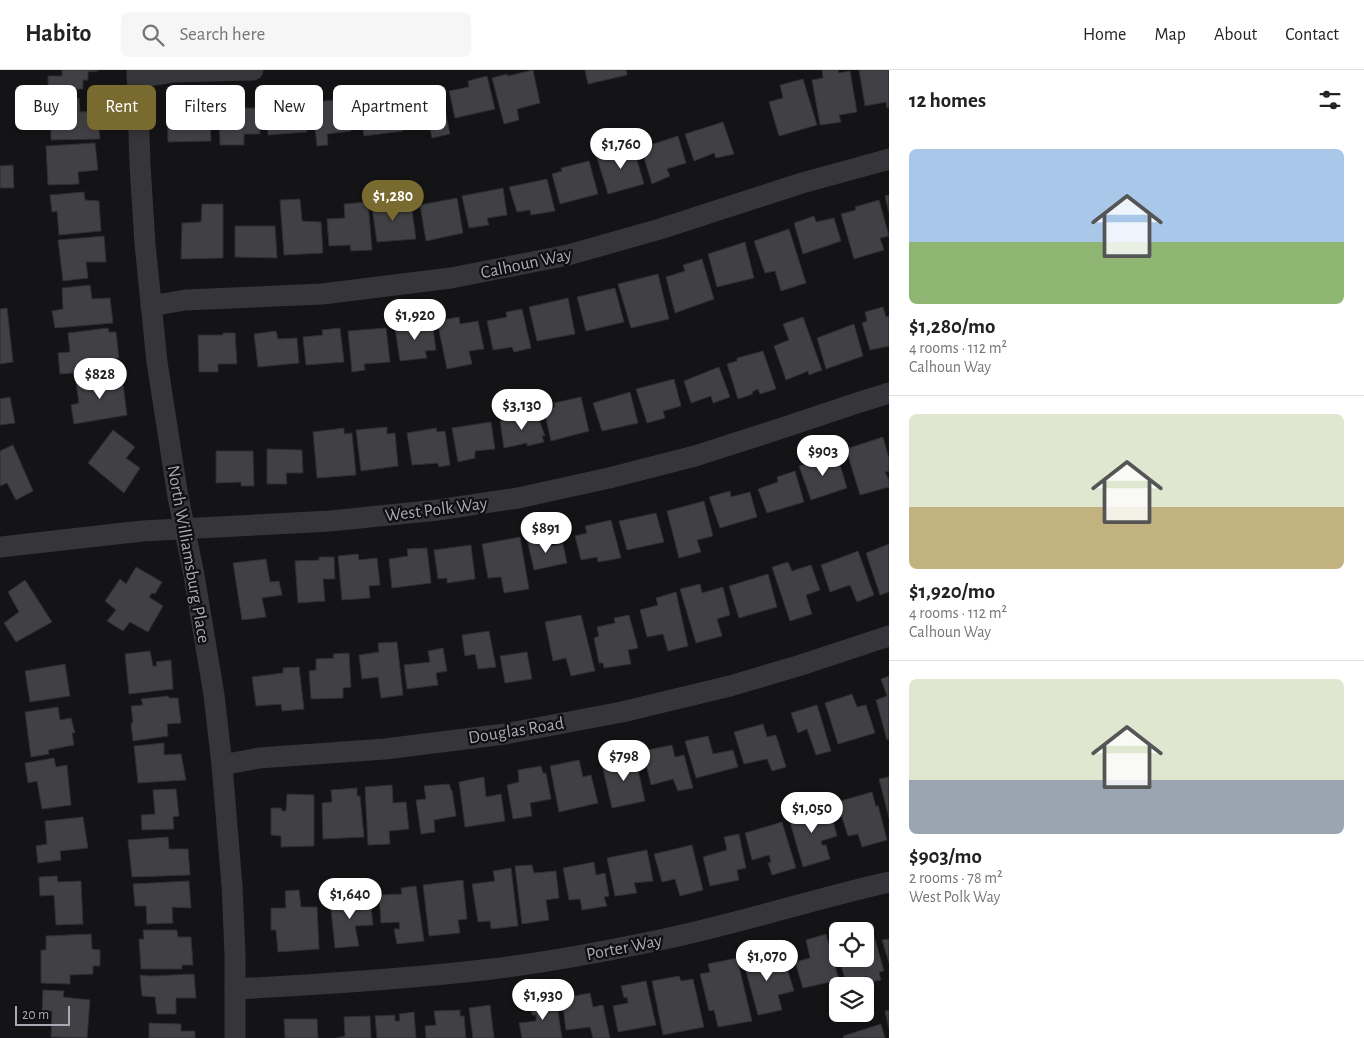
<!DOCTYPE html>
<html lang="en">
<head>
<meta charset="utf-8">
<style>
  body { margin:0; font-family:"Alegreya Sans",sans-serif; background:#f6f6f6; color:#222; height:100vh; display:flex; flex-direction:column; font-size:19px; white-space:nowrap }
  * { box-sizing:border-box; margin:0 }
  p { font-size:16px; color:#767676 }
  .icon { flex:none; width:28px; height:28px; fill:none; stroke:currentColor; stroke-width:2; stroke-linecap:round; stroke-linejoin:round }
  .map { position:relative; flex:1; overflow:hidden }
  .side { display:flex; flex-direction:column; background:#fff; width:475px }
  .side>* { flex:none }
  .guide { position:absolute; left:15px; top:15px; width:475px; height:45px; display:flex; gap:10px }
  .fabs { position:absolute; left:829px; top:852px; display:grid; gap:10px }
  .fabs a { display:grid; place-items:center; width:45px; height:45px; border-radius:8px; background:#fff; box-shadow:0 2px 8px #0003; font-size:25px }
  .scale { position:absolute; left:15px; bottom:12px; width:55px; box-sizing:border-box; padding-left:5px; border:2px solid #a7a9b5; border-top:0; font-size:14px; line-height:18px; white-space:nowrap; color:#a7a9b5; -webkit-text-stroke:4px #0f0f11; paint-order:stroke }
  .price { position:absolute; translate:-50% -42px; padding:0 11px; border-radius:18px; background:#fff; color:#222; font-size:16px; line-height:32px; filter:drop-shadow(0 1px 2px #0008) }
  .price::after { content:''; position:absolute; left:50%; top:30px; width:15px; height:11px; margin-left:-8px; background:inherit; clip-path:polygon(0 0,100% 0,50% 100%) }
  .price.current { background:#796a2f; color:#fff }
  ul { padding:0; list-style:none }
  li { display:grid; align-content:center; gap:10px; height:265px; padding:0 20px }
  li+li { border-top:1px solid #e0e0e0 }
  li span { display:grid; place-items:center; height:155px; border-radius:8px; color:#555 }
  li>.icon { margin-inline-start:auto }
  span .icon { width:90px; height:90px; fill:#fffc; stroke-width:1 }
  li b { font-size:21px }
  h2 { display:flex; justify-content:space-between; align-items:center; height:60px; padding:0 20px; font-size:21px }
  .chip { padding:0 18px; border-radius:8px; background:#fff; box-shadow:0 2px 8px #0003; font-size:18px; line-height:45px }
  .chip.current { background:#796a2f; color:#fff }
  header { display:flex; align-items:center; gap:30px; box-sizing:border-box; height:70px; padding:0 25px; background:#fff; border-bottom:1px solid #e0e0e0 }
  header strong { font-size:24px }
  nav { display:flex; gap:28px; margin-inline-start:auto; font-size:18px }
  .search { width:350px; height:45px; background:#f6f6f6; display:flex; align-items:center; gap:12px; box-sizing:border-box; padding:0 18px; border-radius:8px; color:#767676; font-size:19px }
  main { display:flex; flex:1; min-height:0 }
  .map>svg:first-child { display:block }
  .building { fill:#414145; stroke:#2f2e31 }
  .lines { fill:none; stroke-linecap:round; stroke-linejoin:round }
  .minor { stroke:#35353a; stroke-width:21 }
  .labels { text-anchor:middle; stroke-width:4.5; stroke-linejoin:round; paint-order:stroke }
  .street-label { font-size:18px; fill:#a7a9b5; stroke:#0f0f11 }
</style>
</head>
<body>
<header>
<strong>Habito</strong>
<div class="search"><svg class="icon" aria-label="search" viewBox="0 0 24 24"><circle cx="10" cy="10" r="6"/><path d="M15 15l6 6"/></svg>Search here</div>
<nav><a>Home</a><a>Map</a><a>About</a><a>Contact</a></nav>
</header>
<main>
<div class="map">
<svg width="889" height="968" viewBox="0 0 889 968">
  <rect width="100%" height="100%" fill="#141416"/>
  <g class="building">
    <polygon points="62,0 98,0 98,1 88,2 88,10 83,10 83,19 48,20 48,6 62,6"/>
    <polygon points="533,0 540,33 517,39 519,50 504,54 492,8 507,4 508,6"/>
    <polygon points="585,0 626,0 627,5 588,14"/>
    <polygon points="822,0 838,0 839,3 850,1 857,42 839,45 841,52 820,55 812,10 823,8"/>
    <polygon points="859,0 889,0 889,37 887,38 886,32 865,36"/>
    <polygon points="487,6 495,39 455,48 449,21 469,17 468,11"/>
    <polygon points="803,9 817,55 779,66 769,32 783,28 780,15"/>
    <polygon points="397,16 403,61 364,66 359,27 385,24 384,18"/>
    <polygon points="421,20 422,25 441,22 450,64 432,68 429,53 409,56 402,23"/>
    <polygon points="79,28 80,42 97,41 100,69 51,70 50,29"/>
    <polygon points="305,29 307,62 268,65 266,37 286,36 286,30"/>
    <polygon points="347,29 351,61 327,64 328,75 317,76 312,32"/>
    <polygon points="219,32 239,32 239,38 259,38 260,64 244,64 244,75 220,75"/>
    <polygon points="209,33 211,71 168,72 167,35"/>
    <polygon points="723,52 734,84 716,88 714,83 694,91 685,64"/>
    <polygon points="678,66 686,93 667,99 670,106 652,114 641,78"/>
    <polygon points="95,73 98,100 78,102 79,114 48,115 46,76"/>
    <polygon points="633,76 644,114 608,124 597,88"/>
    <polygon points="589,91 598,124 560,134 552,104 562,101 561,98"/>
    <polygon points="13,95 14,118 0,118 0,96"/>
    <polygon points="547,109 555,141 531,145 530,140 517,142 509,117"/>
    <polygon points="503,118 507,145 487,148 489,155 469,158 462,126"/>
    <polygon points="84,122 85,130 99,131 101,161 59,165 57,141 52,142 50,125"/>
    <polygon points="889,125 889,143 885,126"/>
    <polygon points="457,128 463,163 426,171 420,135"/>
    <polygon points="300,129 302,151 321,152 323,183 284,185 280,130"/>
    <polygon points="387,130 388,136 411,133 416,169 377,172 371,131"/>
    <polygon points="879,130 889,166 880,168 884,180 854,189 841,144 856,140 855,137"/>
    <polygon points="368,132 372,180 351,181 350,175 329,176 327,149 345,148 344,134"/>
    <polygon points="202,134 223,134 223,188 181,189 182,153 201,152"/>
    <polygon points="814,146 816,152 834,148 841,171 803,184 794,153"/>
    <polygon points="235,156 275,156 277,188 235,187"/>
    <polygon points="789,159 806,213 781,221 775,201 765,203 754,171"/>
    <polygon points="104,166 106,192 86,192 88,208 63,211 58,170"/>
    <polygon points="745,172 754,208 717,217 708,184"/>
    <polygon points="702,189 714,229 675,243 666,207 685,201 683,195"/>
    <polygon points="658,204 669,249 631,258 618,214"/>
    <polygon points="90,215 92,229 110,228 113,253 55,258 52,241 63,239 62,218"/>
    <polygon points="615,218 624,252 586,261 577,227"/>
    <polygon points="568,228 575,264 537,271 529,237"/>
    <polygon points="883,237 886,247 889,246 889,277 889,276 870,280 862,253 867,251 865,242"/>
    <polygon points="7,238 13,292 0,294 0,239"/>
    <polygon points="522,239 531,278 514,282 512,277 493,280 487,251 507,247 506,242"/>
    <polygon points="459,247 460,254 478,251 484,279 469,281 472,294 447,299 437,251"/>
    <polygon points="803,247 822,300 809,305 808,301 786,310 774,276 789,270 783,254"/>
    <polygon points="432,252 436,280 425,281 427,288 400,291 395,258 421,255 421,253"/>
    <polygon points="854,254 863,286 826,299 817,268"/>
    <polygon points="108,258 109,262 116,262 119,288 105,289 107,300 60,304 58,283 70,282 68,263"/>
    <polygon points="340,258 344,292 306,295 303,267 323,265 322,260"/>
    <polygon points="386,258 390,292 364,294 365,300 352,302 348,261"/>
    <polygon points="276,261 278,269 297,268 299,293 258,297 254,264"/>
    <polygon points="223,263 235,263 237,294 218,294 218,302 199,302 198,265 223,265"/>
    <polygon points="763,281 776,319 760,324 758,319 752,322 753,324 738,329 727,294 737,291 737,288"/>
    <polygon points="719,297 730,327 713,333 711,326 691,333 684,311"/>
    <polygon points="122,306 127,345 74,354 71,335 79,333 76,312"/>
    <polygon points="674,309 681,336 663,341 665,348 647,353 636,319"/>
    <polygon points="630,322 638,353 602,361 593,333"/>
    <polygon points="10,327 15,353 0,355 0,329"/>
    <polygon points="581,327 589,361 551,371 544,340 555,337 554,333"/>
    <polygon points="537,344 545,366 542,366 544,372 527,376 527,373 504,378 500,351"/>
    <polygon points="491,352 495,379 475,381 475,388 458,392 452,358"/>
    <polygon points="387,357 387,364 395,363 398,396 361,401 356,360"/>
    <polygon points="344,358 344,364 352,363 356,405 317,408 313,362"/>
    <polygon points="436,358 437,362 445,361 450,395 439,397 438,393 412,395 407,363"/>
    <polygon points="113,360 135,377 126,388 140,398 124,423 88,393"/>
    <polygon points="883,367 889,389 889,401 885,402 889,410 889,417 860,425 846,379"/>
    <polygon points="13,375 33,421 16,430 7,413 0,416 0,381"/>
    <polygon points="267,379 302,380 303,403 286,403 287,414 267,414"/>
    <polygon points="216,381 253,381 254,416 241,416 241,412 216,413"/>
    <polygon points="837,385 847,418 811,430 799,396"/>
    <polygon points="795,401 804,432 767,443 758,419 778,412 777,407"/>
    <polygon points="730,421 731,427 750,422 757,447 720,458 709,427"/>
    <polygon points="704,431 713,466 697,470 701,482 679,488 667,441"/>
    <polygon points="656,443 664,472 627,480 619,451"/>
    <polygon points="611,450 621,488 598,492 597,487 581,490 575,466 587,463 585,456"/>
    <polygon points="543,465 546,477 563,474 567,493 534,500 527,469"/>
    <polygon points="520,467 529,519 504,523 501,507 488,508 482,474"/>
    <polygon points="889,474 889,522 880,525 866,483"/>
    <polygon points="471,475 475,509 447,513 447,508 438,509 434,480"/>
    <polygon points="427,478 431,513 392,518 389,489 408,486 407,479"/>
    <polygon points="858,481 874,525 857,532 850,515 830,522 821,495"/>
    <polygon points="358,484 359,490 377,488 380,515 369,516 370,528 342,530 338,486"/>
    <polygon points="319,487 334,487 335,509 323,509 325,531 298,533 295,491 319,490"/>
    <polygon points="266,489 270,512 279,511 282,525 262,528 266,547 242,550 233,493"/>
    <polygon points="788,492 792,501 811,495 820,520 806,525 812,544 790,551 772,497"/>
    <polygon points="136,497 162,512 155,524 152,523 149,527 163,536 148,562 130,552 123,561 107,551 116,540 105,531 120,509 126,514"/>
    <polygon points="768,504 777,537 739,548 729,516"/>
    <polygon points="25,510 52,552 16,572 4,553 19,542 8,522"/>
    <polygon points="700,514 702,523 723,517 730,545 717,549 722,566 696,573 680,519"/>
    <polygon points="676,522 688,576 668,581 663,564 647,567 640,540 658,535 656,528"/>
    <polygon points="581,545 595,601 571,606 566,588 553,591 545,552"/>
    <polygon points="629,545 638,578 628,580 631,594 604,598 603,593 599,593 594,568 599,566 597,557 615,553 614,548"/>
    <polygon points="489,561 496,597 478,599 475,584 465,586 462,565"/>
    <polygon points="397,572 403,625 381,628 378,607 362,609 359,585 379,582 378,573"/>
    <polygon points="443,578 447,601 436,603 438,615 407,619 404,595 430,592 428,581"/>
    <polygon points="150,581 153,596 157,596 156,592 171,590 173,619 129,624 125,584"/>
    <polygon points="527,582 532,609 505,613 500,586"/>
    <polygon points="349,583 351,617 343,618 343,628 311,629 309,601 316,600 316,589 334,588 333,584"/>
    <polygon points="65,594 70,626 30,632 25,601"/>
    <polygon points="299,597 304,639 282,641 281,634 256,636 252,607 283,603 283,598"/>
    <polygon points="889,606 889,669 887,670 876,630 887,626 881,609"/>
    <polygon points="852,624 857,637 866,635 875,663 838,674 825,633"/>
    <polygon points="168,626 169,628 178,628 181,653 167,654 168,666 133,671 131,654 133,652 131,636 143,635 141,629"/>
    <polygon points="817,635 831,681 816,685 807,659 798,663 791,643"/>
    <polygon points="58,637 60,650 71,648 75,663 72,663 74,675 48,680 49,684 31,687 25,642"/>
    <polygon points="763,654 767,667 776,665 786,697 772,701 767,689 744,694 734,662"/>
    <polygon points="708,666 713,684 733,680 738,697 696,708 685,671"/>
    <polygon points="164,673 164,685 181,684 186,710 138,713 134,676"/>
    <polygon points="672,675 675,687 684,685 693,718 678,721 673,709 651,715 643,681"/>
    <polygon points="635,686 645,731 612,738 602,695"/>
    <polygon points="54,688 56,697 67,695 71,735 42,739 37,711 28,713 25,693"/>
    <polygon points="579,690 583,707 591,705 598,733 559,742 550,696"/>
    <polygon points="541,696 543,703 546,703 551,729 530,733 532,746 513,749 507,715 519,712 518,700"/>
    <polygon points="484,707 486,727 501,724 505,751 465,757 459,712"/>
    <polygon points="889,707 889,748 879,709"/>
    <polygon points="449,714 451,720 452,720 456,746 434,750 435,762 421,764 416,730 426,729 424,716"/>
    <polygon points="392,715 393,733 406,732 409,759 389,761 390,774 368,775 365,717"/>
    <polygon points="357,718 357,726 360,726 364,767 323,769 322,733 332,732 331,720"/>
    <polygon points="176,719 179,746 173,747 174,759 142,760 141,745 155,744 153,720"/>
    <polygon points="872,722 876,737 878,735 887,770 862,777 858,764 848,766 837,732"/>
    <polygon points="287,724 314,725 314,776 281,777 281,766 271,765 271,738 281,738 282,741 286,741"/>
    <polygon points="806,737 808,744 830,739 837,766 821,771 822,775 826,775 830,789 803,797 787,742"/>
    <polygon points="83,747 88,778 60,781 61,790 38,793 36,776 47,774 45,751"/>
    <polygon points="782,752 796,798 772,805 768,793 771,792 769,785 752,790 745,763"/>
    <polygon points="739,764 746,798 737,800 739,810 710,816 703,787 727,780 724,767"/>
    <polygon points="168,767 169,779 188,779 190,805 132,807 128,770"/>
    <polygon points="692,775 703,820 680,826 675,809 662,812 654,784"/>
    <polygon points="647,780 653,811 634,813 637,823 615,826 607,788"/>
    <polygon points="594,792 596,805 605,803 609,826 604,827 607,836 582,840 580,829 569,830 563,798"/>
    <polygon points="532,795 534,803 556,801 559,828 546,830 549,850 522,854 515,796"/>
    <polygon points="511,798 518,856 491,859 490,851 478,852 472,814 495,811 493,801"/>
    <polygon points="57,806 58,812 81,811 83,854 56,855 54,825 40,826 39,807"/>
    <polygon points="463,810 467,849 458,850 460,863 429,866 423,815"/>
    <polygon points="189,811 191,838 172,837 173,853 147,854 146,836 135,836 133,814"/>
    <polygon points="416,816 424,871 397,874 394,859 400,859 399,852 381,853 379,825 402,824 401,818"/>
    <polygon points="299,820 301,837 317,837 319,879 278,882 276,860 271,860 271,838 286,838 285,821"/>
    <polygon points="370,827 373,855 355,856 359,876 335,878 330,831"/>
    <polygon points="871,855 884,901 879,902 881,910 870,912 867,906 846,912 839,889 865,889 865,861 848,861"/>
    <polygon points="143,860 177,860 178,867 191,867 193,895 182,895 182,899 141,899 139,869 144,869"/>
    <polygon points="91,864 92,879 100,880 100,896 93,896 93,904 70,905 70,914 41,913 41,880 46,880 46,866"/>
    <polygon points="826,864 839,910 803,918 795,892 810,888 806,870"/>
    <polygon points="838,864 838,882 833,865"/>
    <polygon points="889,869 889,893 882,870"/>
    <polygon points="770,881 774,898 786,895 794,921 778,925 782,940 758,945 742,887"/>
    <polygon points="737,888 752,951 718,957 714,940 709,941 700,904 710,902 708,894"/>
    <polygon points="194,904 196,928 176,928 176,944 157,944 155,927 142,926 140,905 150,906"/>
    <polygon points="679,906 681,911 693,909 704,957 663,965 652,911"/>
    <polygon points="646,911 656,955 618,962 613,936 628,933 627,927 624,928 621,916"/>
    <polygon points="43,920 64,921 63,927 90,930 87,968 51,967 52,941 42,941"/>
    <polygon points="590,923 593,937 603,935 610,968 593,968 590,957 566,960 563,937 565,936 564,928"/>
    <polygon points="556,929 562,968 522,968 519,953 536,951 536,945 532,945 530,932"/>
    <polygon points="490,935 494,968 473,968 469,938"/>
    <polygon points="460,940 460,946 464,946 466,968 426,968 425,956 436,955 434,941"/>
    <polygon points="889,940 889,959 885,941"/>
    <polygon points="414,942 416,968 377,968 375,946 395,945 395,951 400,951 399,944"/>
    <polygon points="370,946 371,968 336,968 345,966 344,947"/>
    <polygon points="284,949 317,949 318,968 285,968"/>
    <polygon points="149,953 181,954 181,961 195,961 195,968 149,968"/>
    <polygon points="881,954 885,968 844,968 843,966"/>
  </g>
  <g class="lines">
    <g class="minor">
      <polyline points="137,0 140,95 145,174 157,292 178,427 194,505 214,625 222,695 232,816 235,884 235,968"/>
      <polyline points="137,8 174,2 253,0"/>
      <polyline points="151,236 185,230 322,224 451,208 568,185 660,159 802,113 889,89"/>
      <polyline points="0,477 142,461 330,451 438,440 518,428 609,408 695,386 776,360 857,333 889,323"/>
      <polyline points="222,695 259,688 385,679 505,664 622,642 730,616 801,595 889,566"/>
      <path d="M 235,919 C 312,915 388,910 465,902 C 528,896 592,884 655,871 C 734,855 810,830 889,812"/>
    </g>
  </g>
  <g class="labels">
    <g class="street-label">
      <text transform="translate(526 193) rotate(-12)" y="6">Calhoun Way</text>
      <text transform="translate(436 439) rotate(-7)" y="6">West Polk Way</text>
      <text transform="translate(189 484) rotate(80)" y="6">North Williamsburg Place</text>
      <text transform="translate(516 660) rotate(-9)" y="6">Douglas Road</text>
      <text transform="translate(624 877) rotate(-11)" y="6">Porter Way</text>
    </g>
  </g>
</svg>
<div class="fabs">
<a><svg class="icon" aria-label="locate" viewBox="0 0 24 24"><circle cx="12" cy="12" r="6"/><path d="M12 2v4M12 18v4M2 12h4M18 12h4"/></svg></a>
<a><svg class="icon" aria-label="layers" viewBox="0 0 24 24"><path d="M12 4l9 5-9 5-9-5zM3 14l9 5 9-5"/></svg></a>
</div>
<div class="scale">20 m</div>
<b class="price" style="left:621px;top:100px">$1,760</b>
<b class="price current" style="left:393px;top:152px">$1,280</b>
<b class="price" style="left:415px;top:271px">$1,920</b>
<b class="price" style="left:100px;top:330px">$828</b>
<b class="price" style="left:522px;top:361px">$3,130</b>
<b class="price" style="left:823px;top:407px">$903</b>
<b class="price" style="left:546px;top:484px">$891</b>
<b class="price" style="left:624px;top:712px">$798</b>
<b class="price" style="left:812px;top:764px">$1,050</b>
<b class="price" style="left:350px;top:850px">$1,640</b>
<b class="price" style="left:767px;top:912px">$1,070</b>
<b class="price" style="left:543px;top:951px">$1,930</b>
<div class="guide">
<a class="chip">Buy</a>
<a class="chip current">Rent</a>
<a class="chip">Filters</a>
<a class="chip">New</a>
<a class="chip">Apartment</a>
</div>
</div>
<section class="side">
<h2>12 homes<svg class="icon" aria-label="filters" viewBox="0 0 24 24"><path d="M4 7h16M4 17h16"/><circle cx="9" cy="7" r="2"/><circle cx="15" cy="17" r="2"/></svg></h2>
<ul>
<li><span style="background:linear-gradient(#a9c7e8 60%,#8fb573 0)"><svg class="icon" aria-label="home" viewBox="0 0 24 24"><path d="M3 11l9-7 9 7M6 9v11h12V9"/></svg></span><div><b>$1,280/mo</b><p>4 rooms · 112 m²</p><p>Calhoun Way</p></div></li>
<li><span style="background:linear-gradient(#dfe7d0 60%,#c2b280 0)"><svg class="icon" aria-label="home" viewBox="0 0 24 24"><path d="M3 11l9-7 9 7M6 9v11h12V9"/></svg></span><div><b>$1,920/mo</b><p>4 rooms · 112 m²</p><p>Calhoun Way</p></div></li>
<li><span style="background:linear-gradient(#dfe7d0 65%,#9aa5b1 0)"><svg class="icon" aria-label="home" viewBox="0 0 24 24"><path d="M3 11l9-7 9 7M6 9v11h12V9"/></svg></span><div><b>$903/mo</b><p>2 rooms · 78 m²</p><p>West Polk Way</p></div></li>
</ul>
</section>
</main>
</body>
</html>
